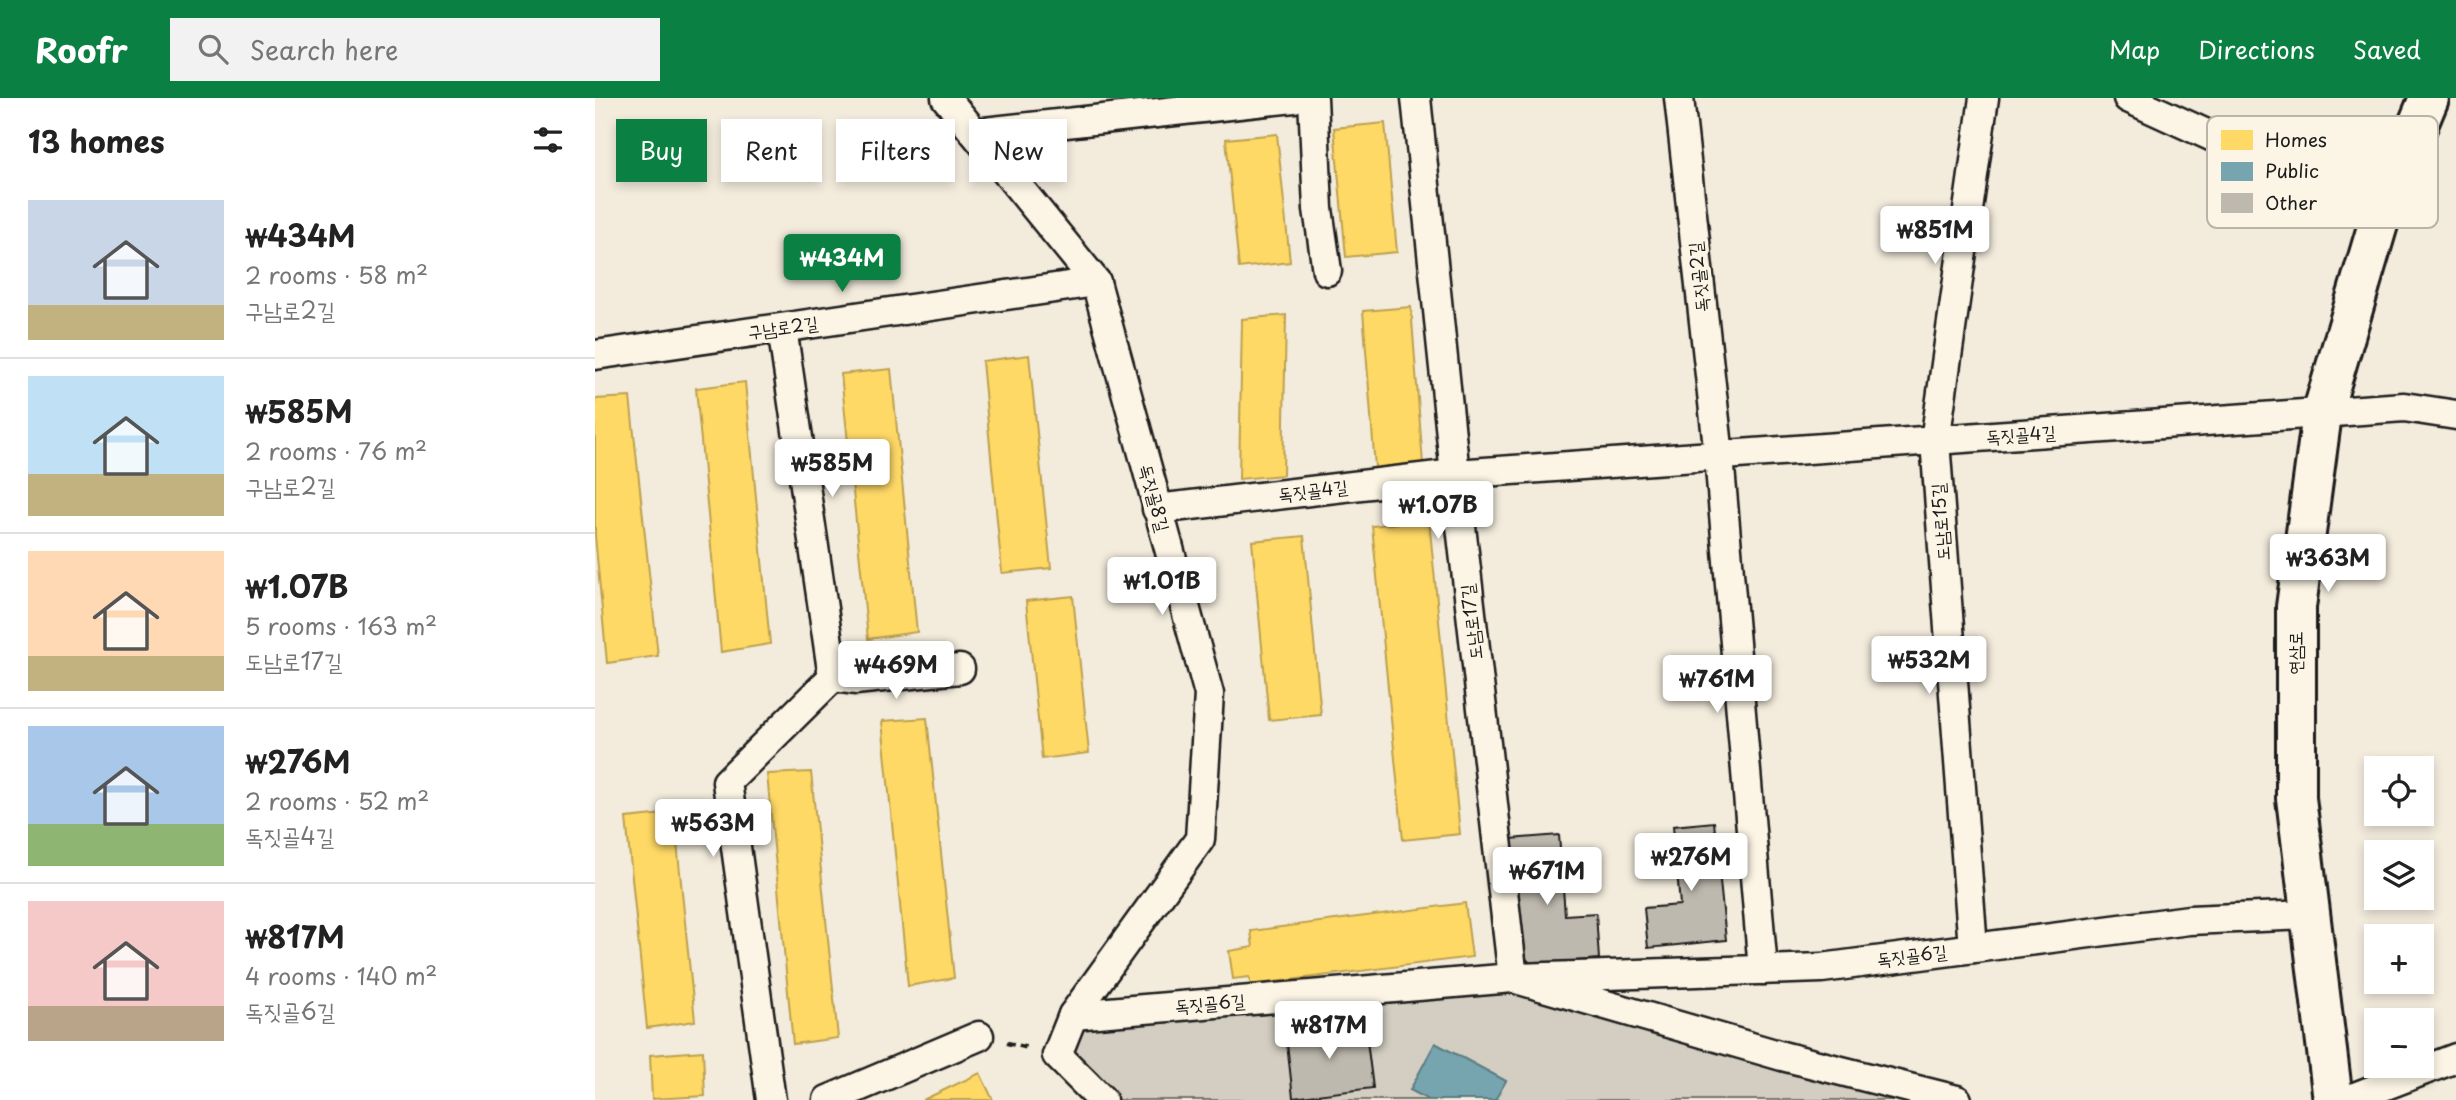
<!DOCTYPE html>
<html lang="en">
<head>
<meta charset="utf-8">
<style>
  body { margin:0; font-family:"Playpen Sans","Poor Story",sans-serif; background:#f2f2f2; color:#222; height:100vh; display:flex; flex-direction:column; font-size:26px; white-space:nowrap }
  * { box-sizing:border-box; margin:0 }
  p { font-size:23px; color:#767676 }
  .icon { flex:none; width:38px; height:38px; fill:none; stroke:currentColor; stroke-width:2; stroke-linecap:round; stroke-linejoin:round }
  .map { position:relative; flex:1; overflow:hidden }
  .details { display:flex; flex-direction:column; background:#fff; width:595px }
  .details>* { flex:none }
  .guide { position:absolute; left:21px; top:21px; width:665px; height:63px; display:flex; gap:14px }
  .tools { position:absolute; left:1769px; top:658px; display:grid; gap:14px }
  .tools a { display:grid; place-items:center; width:70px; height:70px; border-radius:0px; background:#fff; box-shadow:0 4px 10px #0003; font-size:35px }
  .price { position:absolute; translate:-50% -60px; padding:0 16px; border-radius:7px; background:#fff; color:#222; font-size:23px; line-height:46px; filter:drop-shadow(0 2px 4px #0008) }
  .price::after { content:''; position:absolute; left:50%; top:42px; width:21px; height:16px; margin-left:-10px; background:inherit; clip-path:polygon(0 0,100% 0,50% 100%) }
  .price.selected { background:#0b8043; color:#fff }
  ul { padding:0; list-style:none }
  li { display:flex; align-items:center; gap:21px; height:175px; padding:0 28px }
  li+li { border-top:2px solid #e0e0e0 }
  li span { display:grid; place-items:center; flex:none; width:196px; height:140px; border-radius:0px; color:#555 }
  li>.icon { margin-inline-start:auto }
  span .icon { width:84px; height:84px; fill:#fffc; stroke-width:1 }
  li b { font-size:30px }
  h2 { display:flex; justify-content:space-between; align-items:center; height:84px; padding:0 28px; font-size:30px }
  .pill { padding:0 24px; border-radius:0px; background:#fff; box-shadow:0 4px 10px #0003; font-size:24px; line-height:63px }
  .pill.selected { background:#0b8043; color:#fff }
  header { display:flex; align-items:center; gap:42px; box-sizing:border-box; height:98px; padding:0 35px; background:#0b8043; color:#fff }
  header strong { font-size:33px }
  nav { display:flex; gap:38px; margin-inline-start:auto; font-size:24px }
  .search { width:490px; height:63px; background:#f2f2f2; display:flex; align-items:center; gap:18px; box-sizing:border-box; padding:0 24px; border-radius:0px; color:#767676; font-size:26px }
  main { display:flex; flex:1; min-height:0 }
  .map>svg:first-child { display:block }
  .green { fill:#d3cec1; stroke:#78756e; stroke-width:2 }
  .homes { fill:#ffd966; stroke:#bba050; stroke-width:2 }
  .public { fill:#76a5af; stroke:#5b7c83; stroke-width:2 }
  .building { fill:#beb9ae; stroke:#1c1c1c; stroke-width:2 }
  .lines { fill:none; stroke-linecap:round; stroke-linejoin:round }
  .street-casing { stroke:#1c1c1c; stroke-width:33 }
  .secondary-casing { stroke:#1c1c1c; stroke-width:44 }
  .path { stroke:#1c1c1c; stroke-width:4.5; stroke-dasharray:7 5; stroke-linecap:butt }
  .street { stroke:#fcf5e5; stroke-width:28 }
  .secondary { stroke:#fcf5e5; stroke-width:38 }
  .labels { text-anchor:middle; stroke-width:7; stroke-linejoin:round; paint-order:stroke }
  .street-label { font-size:18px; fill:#1c1c1c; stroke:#fcf5e5 }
  .key { fill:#fcf5e5; stroke:#b9b4a9; stroke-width:2 }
  .key-label { font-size:19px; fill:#1c1c1c }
</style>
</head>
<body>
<header>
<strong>Roofr</strong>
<div class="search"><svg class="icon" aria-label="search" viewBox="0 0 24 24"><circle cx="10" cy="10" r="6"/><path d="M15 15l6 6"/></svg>Search here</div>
<nav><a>Map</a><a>Directions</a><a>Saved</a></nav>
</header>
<main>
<section class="details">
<h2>13 homes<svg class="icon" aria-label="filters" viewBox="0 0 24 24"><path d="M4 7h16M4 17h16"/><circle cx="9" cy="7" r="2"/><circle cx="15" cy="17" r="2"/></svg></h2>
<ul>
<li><span style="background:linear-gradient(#c9d6e8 75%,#c2b280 0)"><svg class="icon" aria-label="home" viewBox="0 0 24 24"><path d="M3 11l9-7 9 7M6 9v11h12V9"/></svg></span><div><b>₩434M</b><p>2 rooms · 58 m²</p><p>구남로2길</p></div></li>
<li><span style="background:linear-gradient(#bfe0f5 70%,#c2b280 0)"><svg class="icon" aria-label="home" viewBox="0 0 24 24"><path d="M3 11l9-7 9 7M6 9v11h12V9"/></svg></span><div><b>₩585M</b><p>2 rooms · 76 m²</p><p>구남로2길</p></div></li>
<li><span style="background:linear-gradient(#ffd9b3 75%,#c2b280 0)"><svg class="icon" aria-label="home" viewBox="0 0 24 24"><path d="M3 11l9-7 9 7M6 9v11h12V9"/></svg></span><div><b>₩1.07B</b><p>5 rooms · 163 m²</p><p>도남로17길</p></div></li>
<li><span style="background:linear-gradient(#a9c7e8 70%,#8fb573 0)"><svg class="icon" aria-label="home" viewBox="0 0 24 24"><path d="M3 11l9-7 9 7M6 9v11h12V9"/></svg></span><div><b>₩276M</b><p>2 rooms · 52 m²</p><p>독짓골4길</p></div></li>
<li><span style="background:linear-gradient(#f6c9c9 75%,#b9a48a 0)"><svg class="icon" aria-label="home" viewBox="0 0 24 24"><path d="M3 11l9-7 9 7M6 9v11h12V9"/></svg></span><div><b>₩817M</b><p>4 rooms · 140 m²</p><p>독짓골6길</p></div></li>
</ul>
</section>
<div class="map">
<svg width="1861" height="1002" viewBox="0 0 1861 1002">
  <rect width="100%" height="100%" fill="#f3ecdd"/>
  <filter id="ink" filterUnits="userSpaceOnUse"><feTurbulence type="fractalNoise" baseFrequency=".0143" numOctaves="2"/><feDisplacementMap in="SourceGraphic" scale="14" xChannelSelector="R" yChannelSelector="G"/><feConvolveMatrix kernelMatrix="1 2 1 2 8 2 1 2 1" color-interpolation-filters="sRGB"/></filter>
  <g filter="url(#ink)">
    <polygon class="green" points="918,880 1376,1002 507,1002 462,957 478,917"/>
    <g class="homes">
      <polygon points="790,25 802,154 751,159 739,30"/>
      <polygon points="682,36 695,164 644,170 631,41"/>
      <polygon points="816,209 828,366 780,370 768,213"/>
      <polygon points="691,217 688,377 644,381 647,221"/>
      <polygon points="434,257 456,470 407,475 387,263"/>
      <polygon points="296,271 322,534 273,541 246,276"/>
      <polygon points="150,284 175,546 126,554 101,290"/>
      <polygon points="35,299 63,558 12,565 0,438 0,301"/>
      <polygon points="834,422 865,736 808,742 777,428"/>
      <polygon points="709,438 726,617 674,622 657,443"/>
      <polygon points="478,498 494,655 447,661 431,503"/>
      <polygon points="332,620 359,880 313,888 287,623"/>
      <polygon points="216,674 243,940 198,946 172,676"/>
      <polygon points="79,715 100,923 52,930 31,720"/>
      <polygon points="870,805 877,859 656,887 654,879 638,881 634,853 658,849 656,833"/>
      <polygon points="108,953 110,998 57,1001 55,957"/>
      <polygon points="385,975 398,1002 328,1002"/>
    </g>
    <polygon class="public" points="840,945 911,983 900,1002 834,1002 815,992"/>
    <g class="building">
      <polygon points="1119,724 1131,842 1053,850 1049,810 1085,807 1078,728"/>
      <polygon points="964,737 970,817 1001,815 1004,861 938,867 923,854 915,741"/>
      <polygon points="770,927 778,990 698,1000 691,936"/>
    </g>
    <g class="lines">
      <defs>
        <g id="street">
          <polyline points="351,0 501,184 614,596 605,741 478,917 462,957 507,1002"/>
          <polyline points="718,0 723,111 732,173"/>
          <polyline points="821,0 860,376 918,880 1187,958 1362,1002"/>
          <polyline points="1084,0 1124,358 1168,872"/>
          <polyline points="1533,0 1786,116"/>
          <polyline points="380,35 699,0"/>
          <polyline points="187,230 238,579"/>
          <polyline points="0,257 501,184"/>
          <polyline points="562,411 860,376 1809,309 1861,317"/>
          <polyline points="238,579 260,582 365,571"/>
          <polyline points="1378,850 1340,343 1389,0"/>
          <polyline points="478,917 918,880 1227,870 1594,822 1714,817"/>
          <polyline points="176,1002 132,684 238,579"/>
          <polyline points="233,1002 384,938"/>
          <polyline points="1752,1002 1861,960"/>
        </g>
        <polyline id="secondary" points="1738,1002 1701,700 1701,509 1727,316 1786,116 1834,0"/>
      </defs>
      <use href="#street" class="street-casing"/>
      <use href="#secondary" class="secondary-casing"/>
      <polyline class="path" points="412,945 434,950"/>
      <use href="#street" class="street"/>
      <use href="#secondary" class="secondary"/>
    </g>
  </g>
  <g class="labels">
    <g class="street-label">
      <text transform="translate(1104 179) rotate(-96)" y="6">독짓골2길</text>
      <text transform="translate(188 230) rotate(-8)" y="6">구남로2길</text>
      <text transform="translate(1426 337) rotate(-4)" y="6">독짓골4길</text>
      <text transform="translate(718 393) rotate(-7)" y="6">독짓골4길</text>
      <text transform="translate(559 400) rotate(75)" y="6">독짓골8길</text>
      <text transform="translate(1346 424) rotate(-94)" y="6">도남로15길</text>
      <text transform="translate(877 524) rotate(-97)" y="6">도남로17길</text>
      <text transform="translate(1701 555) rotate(-90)" y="6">연삼로</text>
      <text transform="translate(1317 858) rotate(-7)" y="6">독짓골6길</text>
      <text transform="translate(615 906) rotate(-5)" y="6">독짓골6길</text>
    </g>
  </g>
  <rect x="1612" y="18" width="231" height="112" rx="10" class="key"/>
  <rect x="1626" y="32" width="32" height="20" fill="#ffd966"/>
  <rect x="1626" y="64" width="32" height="19" fill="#76a5af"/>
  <rect x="1626" y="95" width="32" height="20" fill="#beb9ae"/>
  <g class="key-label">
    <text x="1670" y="49">Homes</text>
    <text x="1670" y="80">Public</text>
    <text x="1670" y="112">Other</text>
  </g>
</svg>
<div class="tools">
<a><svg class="icon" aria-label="locate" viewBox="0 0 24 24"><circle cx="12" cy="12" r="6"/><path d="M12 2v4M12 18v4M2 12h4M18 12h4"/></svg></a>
<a><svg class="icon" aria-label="layers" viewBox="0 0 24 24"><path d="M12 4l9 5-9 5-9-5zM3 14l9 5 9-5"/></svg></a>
<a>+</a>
<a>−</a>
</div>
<b class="price" style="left:1340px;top:168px">₩851M</b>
<b class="price selected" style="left:247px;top:196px">₩434M</b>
<b class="price" style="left:237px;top:401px">₩585M</b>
<b class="price" style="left:843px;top:443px">₩1.07B</b>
<b class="price" style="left:1733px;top:496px">₩363M</b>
<b class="price" style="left:567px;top:519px">₩1.01B</b>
<b class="price" style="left:1334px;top:598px">₩532M</b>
<b class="price" style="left:301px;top:603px">₩469M</b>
<b class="price" style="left:1122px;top:617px">₩761M</b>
<b class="price" style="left:118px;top:761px">₩563M</b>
<b class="price" style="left:1096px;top:795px">₩276M</b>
<b class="price" style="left:952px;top:809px">₩671M</b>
<b class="price" style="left:734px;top:963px">₩817M</b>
<div class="guide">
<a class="pill selected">Buy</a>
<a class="pill">Rent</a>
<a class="pill">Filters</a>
<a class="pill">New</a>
</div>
</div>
</main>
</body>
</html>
